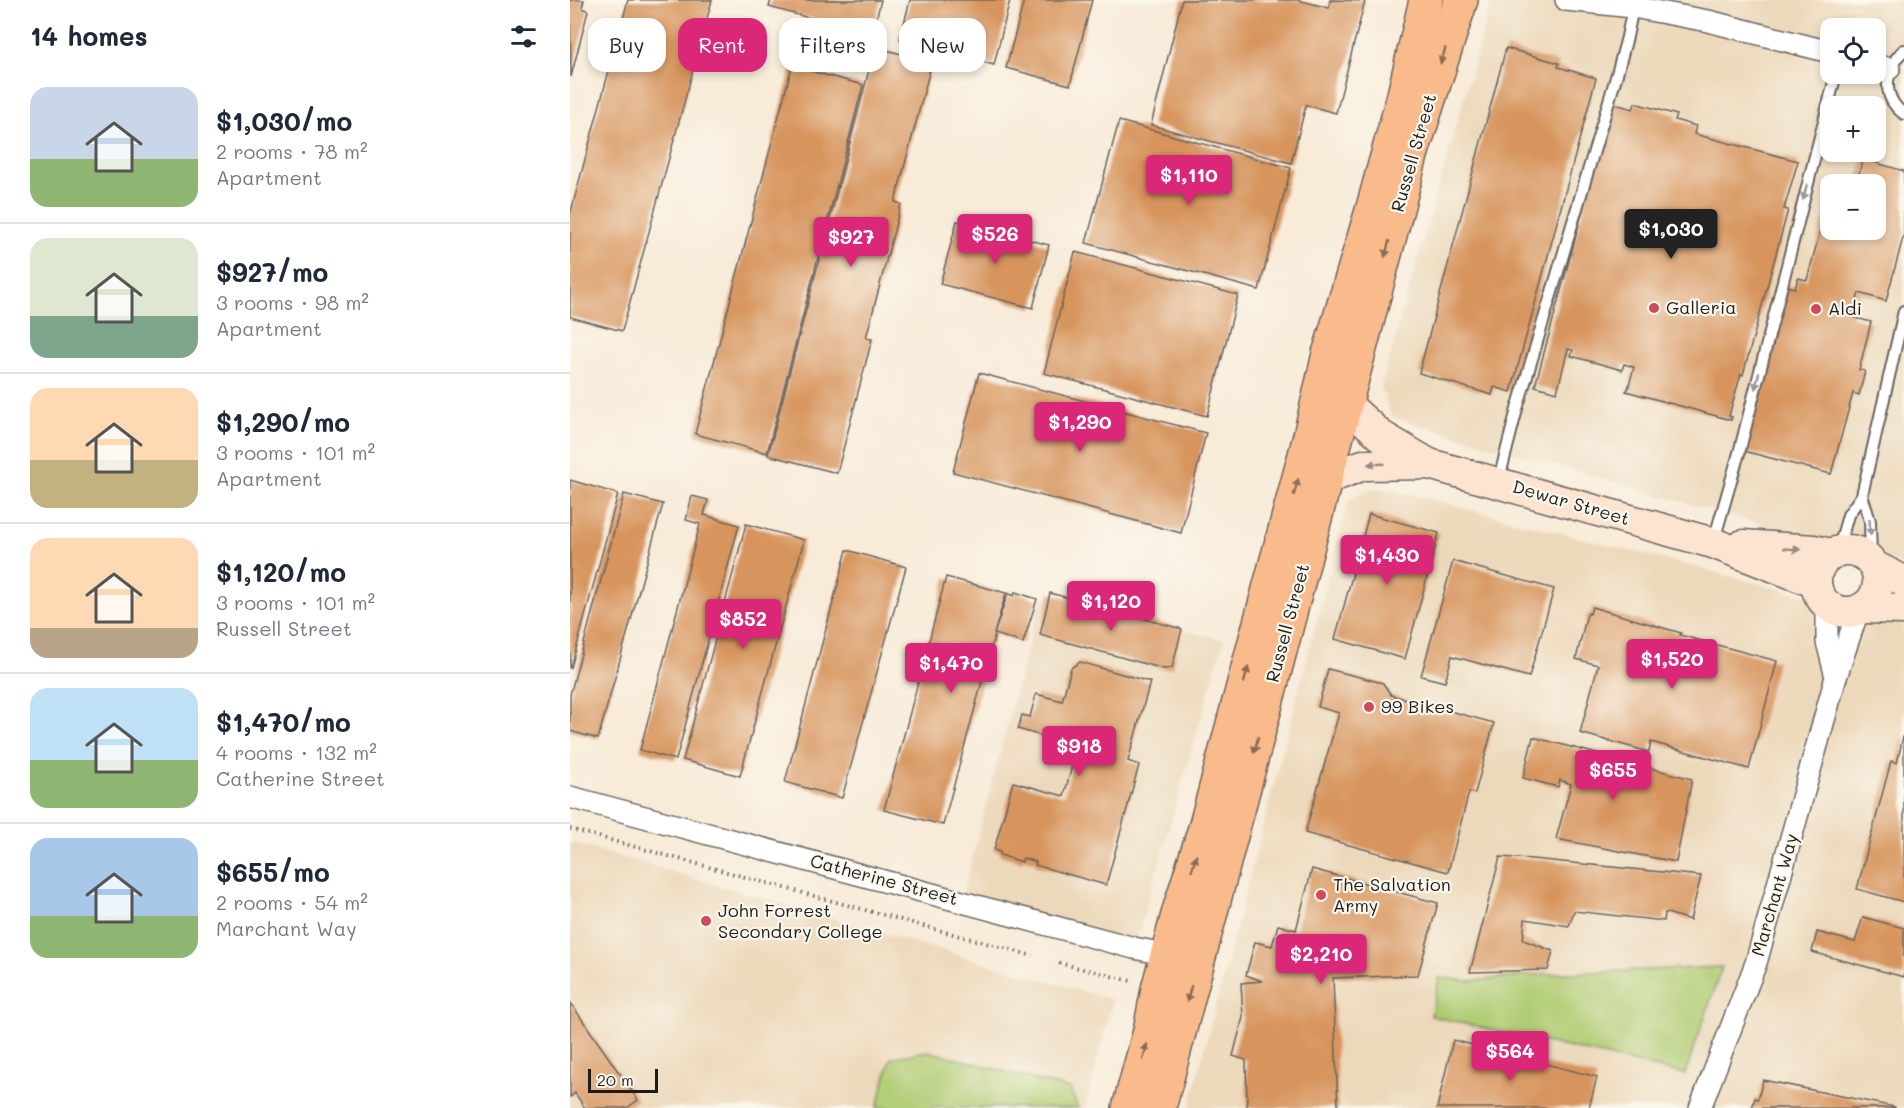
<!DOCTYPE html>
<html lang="en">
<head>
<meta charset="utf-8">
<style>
  body { margin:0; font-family:Mali,sans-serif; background:#f6f6f7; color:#1f2937; height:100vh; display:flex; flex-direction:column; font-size:22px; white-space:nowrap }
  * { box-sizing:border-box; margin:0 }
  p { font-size:20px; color:#747a83 }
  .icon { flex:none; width:33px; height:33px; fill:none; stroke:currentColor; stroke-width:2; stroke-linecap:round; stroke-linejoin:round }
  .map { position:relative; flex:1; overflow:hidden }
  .sheet { display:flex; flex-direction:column; background:#fff; width:570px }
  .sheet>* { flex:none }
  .banner { position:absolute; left:18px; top:18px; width:570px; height:54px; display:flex; gap:12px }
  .fabs { position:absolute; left:1250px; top:18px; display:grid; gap:12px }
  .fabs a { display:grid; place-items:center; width:66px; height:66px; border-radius:12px; background:#fff; box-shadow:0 3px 9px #0003; font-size:30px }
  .scale { position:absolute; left:18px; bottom:15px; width:70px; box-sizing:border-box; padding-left:6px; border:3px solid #1c1c1c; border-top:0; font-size:16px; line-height:21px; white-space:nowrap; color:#1c1c1c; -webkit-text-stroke:4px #fbf7ec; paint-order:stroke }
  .price { position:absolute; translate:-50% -51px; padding:0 14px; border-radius:6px; background:#db2777; color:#fff; font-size:20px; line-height:39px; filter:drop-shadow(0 2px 3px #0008) }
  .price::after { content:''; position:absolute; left:50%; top:36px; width:18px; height:14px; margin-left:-9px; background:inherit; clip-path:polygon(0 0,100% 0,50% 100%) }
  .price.current { background:#222; color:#fff }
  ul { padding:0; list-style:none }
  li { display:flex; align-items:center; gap:18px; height:150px; padding:0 30px }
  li+li { border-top:2px solid #e0e1e3 }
  li span { display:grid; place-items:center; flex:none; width:168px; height:120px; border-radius:18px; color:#555 }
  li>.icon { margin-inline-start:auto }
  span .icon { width:72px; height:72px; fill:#fffc; stroke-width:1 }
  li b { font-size:26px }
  h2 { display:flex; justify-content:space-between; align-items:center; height:72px; padding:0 30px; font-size:26px }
  .pill { padding:0 21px; border-radius:18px; background:#fff; box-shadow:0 3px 9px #0003; font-size:21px; line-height:54px }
  .pill.current { background:#db2777; color:#fff }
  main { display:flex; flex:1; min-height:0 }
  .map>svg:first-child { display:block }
  .built { fill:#ecd8ba; fill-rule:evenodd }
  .green { fill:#afcb71; stroke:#667446; stroke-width:1.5 }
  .building { fill:#d7945d }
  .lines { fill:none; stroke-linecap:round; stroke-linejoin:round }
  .lane-casing { stroke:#69645e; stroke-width:14 }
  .street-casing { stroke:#69645e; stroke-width:24 }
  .secondary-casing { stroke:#69645e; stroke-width:33 }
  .primary-casing { stroke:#69645e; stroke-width:36 }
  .path { stroke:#69645e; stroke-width:4; stroke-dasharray:1.5 4.5; stroke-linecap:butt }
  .lane { stroke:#fff; stroke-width:10 }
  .street { stroke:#fff; stroke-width:21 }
  .secondary { stroke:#fde4d1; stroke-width:30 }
  .primary { stroke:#fabb8c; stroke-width:33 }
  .oneway { fill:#8b6c54 }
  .oneway2 { fill:#999 }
  .oneway3 { fill:#988a80 }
  .poi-dot { fill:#d1495b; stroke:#fbf7ec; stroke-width:2 }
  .labels { text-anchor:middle; stroke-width:4.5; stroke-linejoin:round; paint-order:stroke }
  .street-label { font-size:18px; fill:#1c1c1c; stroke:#fbf7ec }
  .poi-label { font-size:18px; fill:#1c1c1c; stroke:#fbf7ec; text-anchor:start }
</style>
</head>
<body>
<main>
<section class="sheet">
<h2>14 homes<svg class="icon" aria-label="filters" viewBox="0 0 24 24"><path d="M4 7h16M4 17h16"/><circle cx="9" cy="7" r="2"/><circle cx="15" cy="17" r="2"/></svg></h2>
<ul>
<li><span style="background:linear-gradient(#c9d6e8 60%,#8fb573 0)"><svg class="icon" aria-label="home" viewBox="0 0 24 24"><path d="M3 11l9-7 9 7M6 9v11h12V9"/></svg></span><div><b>$1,030/mo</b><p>2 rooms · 78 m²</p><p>Apartment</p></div></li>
<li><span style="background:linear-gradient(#dfe7d0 65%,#7fa58c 0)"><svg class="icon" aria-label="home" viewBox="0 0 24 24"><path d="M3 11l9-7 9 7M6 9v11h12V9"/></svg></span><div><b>$927/mo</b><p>3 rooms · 98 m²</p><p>Apartment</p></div></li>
<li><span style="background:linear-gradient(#ffd9b3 60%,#c2b280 0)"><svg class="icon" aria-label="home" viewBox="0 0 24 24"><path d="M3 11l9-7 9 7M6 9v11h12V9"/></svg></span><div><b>$1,290/mo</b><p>3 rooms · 101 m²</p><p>Apartment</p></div></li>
<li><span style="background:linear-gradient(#ffd9b3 75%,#b9a48a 0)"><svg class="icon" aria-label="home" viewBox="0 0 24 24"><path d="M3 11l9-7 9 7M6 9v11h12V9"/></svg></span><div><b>$1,120/mo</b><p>3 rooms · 101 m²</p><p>Russell Street</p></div></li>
<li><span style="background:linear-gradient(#bfe0f5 60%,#8fb573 0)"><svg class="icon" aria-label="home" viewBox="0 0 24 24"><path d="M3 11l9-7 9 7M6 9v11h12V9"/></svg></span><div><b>$1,470/mo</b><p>4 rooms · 132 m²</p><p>Catherine Street</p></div></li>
<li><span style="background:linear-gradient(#a9c7e8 65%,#8fb573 0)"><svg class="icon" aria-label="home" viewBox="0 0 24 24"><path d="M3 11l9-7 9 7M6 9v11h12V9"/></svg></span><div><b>$655/mo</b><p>2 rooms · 54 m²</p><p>Marchant Way</p></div></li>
</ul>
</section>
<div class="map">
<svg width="1334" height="1108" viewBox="0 0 1334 1108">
  <rect width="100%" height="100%" fill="#fbf7ec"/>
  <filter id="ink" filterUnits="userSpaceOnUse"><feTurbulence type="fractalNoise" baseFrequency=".0167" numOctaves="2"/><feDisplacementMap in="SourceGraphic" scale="12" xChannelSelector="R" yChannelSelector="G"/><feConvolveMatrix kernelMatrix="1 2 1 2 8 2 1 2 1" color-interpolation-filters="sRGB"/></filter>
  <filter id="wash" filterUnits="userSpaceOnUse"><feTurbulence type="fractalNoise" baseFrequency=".008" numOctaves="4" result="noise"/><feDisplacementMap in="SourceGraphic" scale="24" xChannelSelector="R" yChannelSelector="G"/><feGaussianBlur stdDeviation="1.35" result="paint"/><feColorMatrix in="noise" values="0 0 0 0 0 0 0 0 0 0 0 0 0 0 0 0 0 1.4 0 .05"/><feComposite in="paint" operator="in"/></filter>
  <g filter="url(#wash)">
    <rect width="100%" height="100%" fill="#f8ebd8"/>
    <g class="built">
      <path d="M 922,0 L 1334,0 L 1334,565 L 1209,530 L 822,417 L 811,387 ZM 1260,28 L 1305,28 L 1305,74 L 1260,74 ZM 1260,106 L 1305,106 L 1305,152 L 1260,152 ZM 1260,184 L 1305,184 L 1305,230 L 1260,230 Z"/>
      <polygon points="804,488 828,491 1334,621 1334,1108 619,1108 778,502 790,493"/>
      <polygon points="471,597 654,640 564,948 391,901"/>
      <polygon points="0,842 543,1000 515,1108 0,1108"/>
    </g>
    <g class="green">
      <polygon points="1152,967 1115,1074 861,1016 869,978 900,981 976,974"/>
      <polygon points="358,1051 500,1089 508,1108 307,1108 321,1058"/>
    </g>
    <g id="blocks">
      <g class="building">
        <polygon points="0,0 14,0 12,8 18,11 1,77"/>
        <polygon points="58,0 142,0 52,331 0,317 0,215"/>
        <polygon points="201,0 311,0 302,35 199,7"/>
        <polygon points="340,0 440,0 424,65 330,39"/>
        <polygon points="454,0 522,0 500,85 436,68"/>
        <polygon points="612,0 728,0 759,8 760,0 795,1 766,113 736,105 721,163 581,125"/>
        <polygon points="305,47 362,62 325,202 331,204 296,338 302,339 267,473 198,455"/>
        <polygon points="936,48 989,63 988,67 1026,78 941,392 924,387 922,395 849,373"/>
        <polygon points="222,66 293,85 197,453 125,434"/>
        <polygon points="1042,103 1063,109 1065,103 1107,115 1105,120 1126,126 1124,134 1228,161 1214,209 1218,210 1173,375 1171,374 1163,401 1159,416 1162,417 1161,420 1056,391 1058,389 1064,367 1054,364 1052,370 1027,363 1001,356 1003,350 998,349 987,392 965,386"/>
        <polygon points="549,121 721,168 689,290 516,243"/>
        <polygon points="1293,159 1334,171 1334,234 1316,301 1289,293 1282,317 1301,322 1289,370 1295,371 1289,395 1283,393 1261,474 1170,450 1214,285 1225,288 1228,278 1237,280 1257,205 1260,206 1260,230 1305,230 1305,184 1286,184"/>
        <polygon points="387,221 479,245 463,308 370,284"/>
        <polygon points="505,252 668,295 637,416 474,373"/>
        <polygon points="409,373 636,433 611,533 383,472"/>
        <polygon points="0,480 48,494 1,668 0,668"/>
        <polygon points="54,494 93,504 28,739 0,731 0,695"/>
        <polygon points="122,496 138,500 134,515 169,525 106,760 70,750 130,524 116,520"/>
        <polygon points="799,514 869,533 835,659 765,639"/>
        <polygon points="176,524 234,540 170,776 113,760"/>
        <polygon points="277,550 336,567 272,798 215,782"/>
        <polygon points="883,561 984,589 959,677 882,656 875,682 851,676"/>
        <polygon points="376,577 436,593 424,634 438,593 444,596 445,592 467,599 453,643 425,634 373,825 314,810"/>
        <polygon points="480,593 612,629 602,668 594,669 470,635"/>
        <polygon points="1022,607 1111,633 1110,635 1207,661 1179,769 1081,742 1079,752 1010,733 1028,665 1006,659 1016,618 1018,613 1020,614"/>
        <polygon points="510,662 580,682 558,761 569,765 536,885 465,865 466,862 453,858 452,862 430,855 430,852 424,850 443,782 494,796 507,747 448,729 452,715 460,717 466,694 492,701 501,668"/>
        <polygon points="758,669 813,683 821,695 924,723 905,793 899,792 878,872 735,833 769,713 748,707"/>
        <polygon points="963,737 1122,779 1106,862 986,839 1001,784 990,780 988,787 953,778"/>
        <polygon points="1333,737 1334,737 1334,902 1287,889 1321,761 1327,763"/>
        <polygon points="930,857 963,859 1131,876 1120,920 1097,913 1095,913 1094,921 1004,911 999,926 955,919 953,940 983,951 978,970 900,972"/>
        <polygon points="742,869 868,903 848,975 763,978 768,1108 677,1108 676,1060 663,1056 673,1017 671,983 692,981 676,975 685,942 702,946 708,925 726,930"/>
        <polygon points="1293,917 1334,928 1334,977 1242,952 1247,932 1285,942"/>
        <polygon points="0,1002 68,1100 57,1108 15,1108 5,1093 0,1097"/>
        <polygon points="883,1040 1027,1077 1019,1108 867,1108"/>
        <polygon points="1193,1080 1325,1107 1325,1108 1182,1108 1185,1098 1188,1099"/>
      </g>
    </g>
  </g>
  <g filter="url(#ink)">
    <use href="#blocks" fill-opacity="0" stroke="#69645e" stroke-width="1.5"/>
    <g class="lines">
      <defs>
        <g id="lane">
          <path d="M 1334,50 C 1314,68 1311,97 1334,114"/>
          <polyline points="928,483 947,409 1047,74 1057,37 1063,7"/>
          <polyline points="1292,495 1300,521 1301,561"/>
          <polyline points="1144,540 1169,453 1266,74"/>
          <polyline points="1268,551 1278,515 1292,495 1334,311"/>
        </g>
        <g id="street">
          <polyline points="996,0 1063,7 1138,21 1260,52"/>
          <polyline points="1305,64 1319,69"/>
          <polyline points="1257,604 1257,642 1266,677"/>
          <polyline points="0,797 564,948 609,957"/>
          <polyline points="1130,1108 1186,963 1266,677 1288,611"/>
        </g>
        <g id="secondary">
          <polyline points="776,404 810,435 859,464"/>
          <polyline points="757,479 793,465 859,464 1143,543 1246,583"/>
          <polyline points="1173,545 1244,550 1261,554"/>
          <circle cx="1277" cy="581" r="31"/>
          <polyline points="1304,566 1334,581"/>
          <polyline points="1293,608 1334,609"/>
        </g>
        <g id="primary">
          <polyline points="559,1108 580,1031 588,989 609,911 636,825 739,440 759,354 802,211 833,99 856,0"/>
          <polyline points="589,1108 842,152 891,0"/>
        </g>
      </defs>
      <use href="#lane" class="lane-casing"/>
      <use href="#street" class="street-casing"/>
      <use href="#secondary" class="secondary-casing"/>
      <use href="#primary" class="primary-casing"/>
      <g class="path">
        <polyline points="0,829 463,956"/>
        <polyline points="489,963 561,981"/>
      </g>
      <use href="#lane" class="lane"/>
      <use href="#street" class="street"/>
      <use href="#secondary" class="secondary"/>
      <use href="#primary" class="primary"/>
    </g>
    <defs><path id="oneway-solid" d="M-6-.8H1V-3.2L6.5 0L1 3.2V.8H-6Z" transform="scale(1.5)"/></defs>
    <g class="oneway">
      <use href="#oneway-solid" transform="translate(873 56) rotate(107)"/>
      <use href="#oneway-solid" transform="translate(817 249) rotate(105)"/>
      <use href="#oneway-solid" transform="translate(726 487) rotate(-75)"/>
      <use href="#oneway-solid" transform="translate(676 675) rotate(-75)"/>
      <use href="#oneway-solid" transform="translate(686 745) rotate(105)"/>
      <use href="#oneway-solid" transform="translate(624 863) rotate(-73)"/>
      <use href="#oneway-solid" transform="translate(619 994) rotate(105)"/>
      <use href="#oneway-solid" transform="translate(575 1052) rotate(-75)"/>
    </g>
    <g class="oneway2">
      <use href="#oneway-solid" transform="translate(1235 192) rotate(104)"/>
      <use href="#oneway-solid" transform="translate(1187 381) rotate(104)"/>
      <use href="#oneway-solid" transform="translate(1300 527) rotate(86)"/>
    </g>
    <g class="oneway3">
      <use href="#oneway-solid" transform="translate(806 464) rotate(178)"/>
      <use href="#oneway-solid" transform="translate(1222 549) rotate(4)"/>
    </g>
  </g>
  <g class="poi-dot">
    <circle cx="1084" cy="308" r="6"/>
    <circle cx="1246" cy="309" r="6"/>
    <circle cx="799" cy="707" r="6"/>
    <circle cx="751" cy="895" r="6"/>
    <circle cx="136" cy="921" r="6"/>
  </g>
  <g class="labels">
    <g class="street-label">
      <text transform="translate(844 153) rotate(-74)" y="6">Russell Street</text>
      <text transform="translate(1001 503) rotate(16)" y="6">Dewar Street</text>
      <text transform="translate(718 623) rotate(-75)" y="6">Russell Street</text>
      <text transform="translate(314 880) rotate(15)" y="6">Catherine Street</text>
      <text transform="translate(1205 895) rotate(-74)" y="6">Marchant Way</text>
    </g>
    <g class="poi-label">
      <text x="1096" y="314">Galleria</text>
      <text x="1258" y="315">Aldi</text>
      <text x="811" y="713">99 Bikes</text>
      <text x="763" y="891">The Salvation<tspan x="763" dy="21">Army</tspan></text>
      <text x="148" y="917">John Forrest<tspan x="148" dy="21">Secondary College</tspan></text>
    </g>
  </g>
</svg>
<div class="fabs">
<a><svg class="icon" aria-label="locate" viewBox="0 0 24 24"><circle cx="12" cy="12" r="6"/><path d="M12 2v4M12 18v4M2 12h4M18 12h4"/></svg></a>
<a>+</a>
<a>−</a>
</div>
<div class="scale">20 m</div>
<b class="price" style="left:619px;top:206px">$1,110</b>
<b class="price current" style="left:1101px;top:260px">$1,030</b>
<b class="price" style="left:425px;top:265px">$526</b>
<b class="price" style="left:281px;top:268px">$927</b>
<b class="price" style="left:510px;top:453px">$1,290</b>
<b class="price" style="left:817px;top:586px">$1,430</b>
<b class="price" style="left:541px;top:632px">$1,120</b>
<b class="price" style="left:173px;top:650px">$852</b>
<b class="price" style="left:1102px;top:690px">$1,520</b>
<b class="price" style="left:381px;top:694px">$1,470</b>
<b class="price" style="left:509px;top:777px">$918</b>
<b class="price" style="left:1043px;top:801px">$655</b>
<b class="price" style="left:751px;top:985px">$2,210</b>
<b class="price" style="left:940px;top:1082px">$564</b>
<div class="banner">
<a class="pill">Buy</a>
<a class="pill current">Rent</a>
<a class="pill">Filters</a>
<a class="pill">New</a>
</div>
</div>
</main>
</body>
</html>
